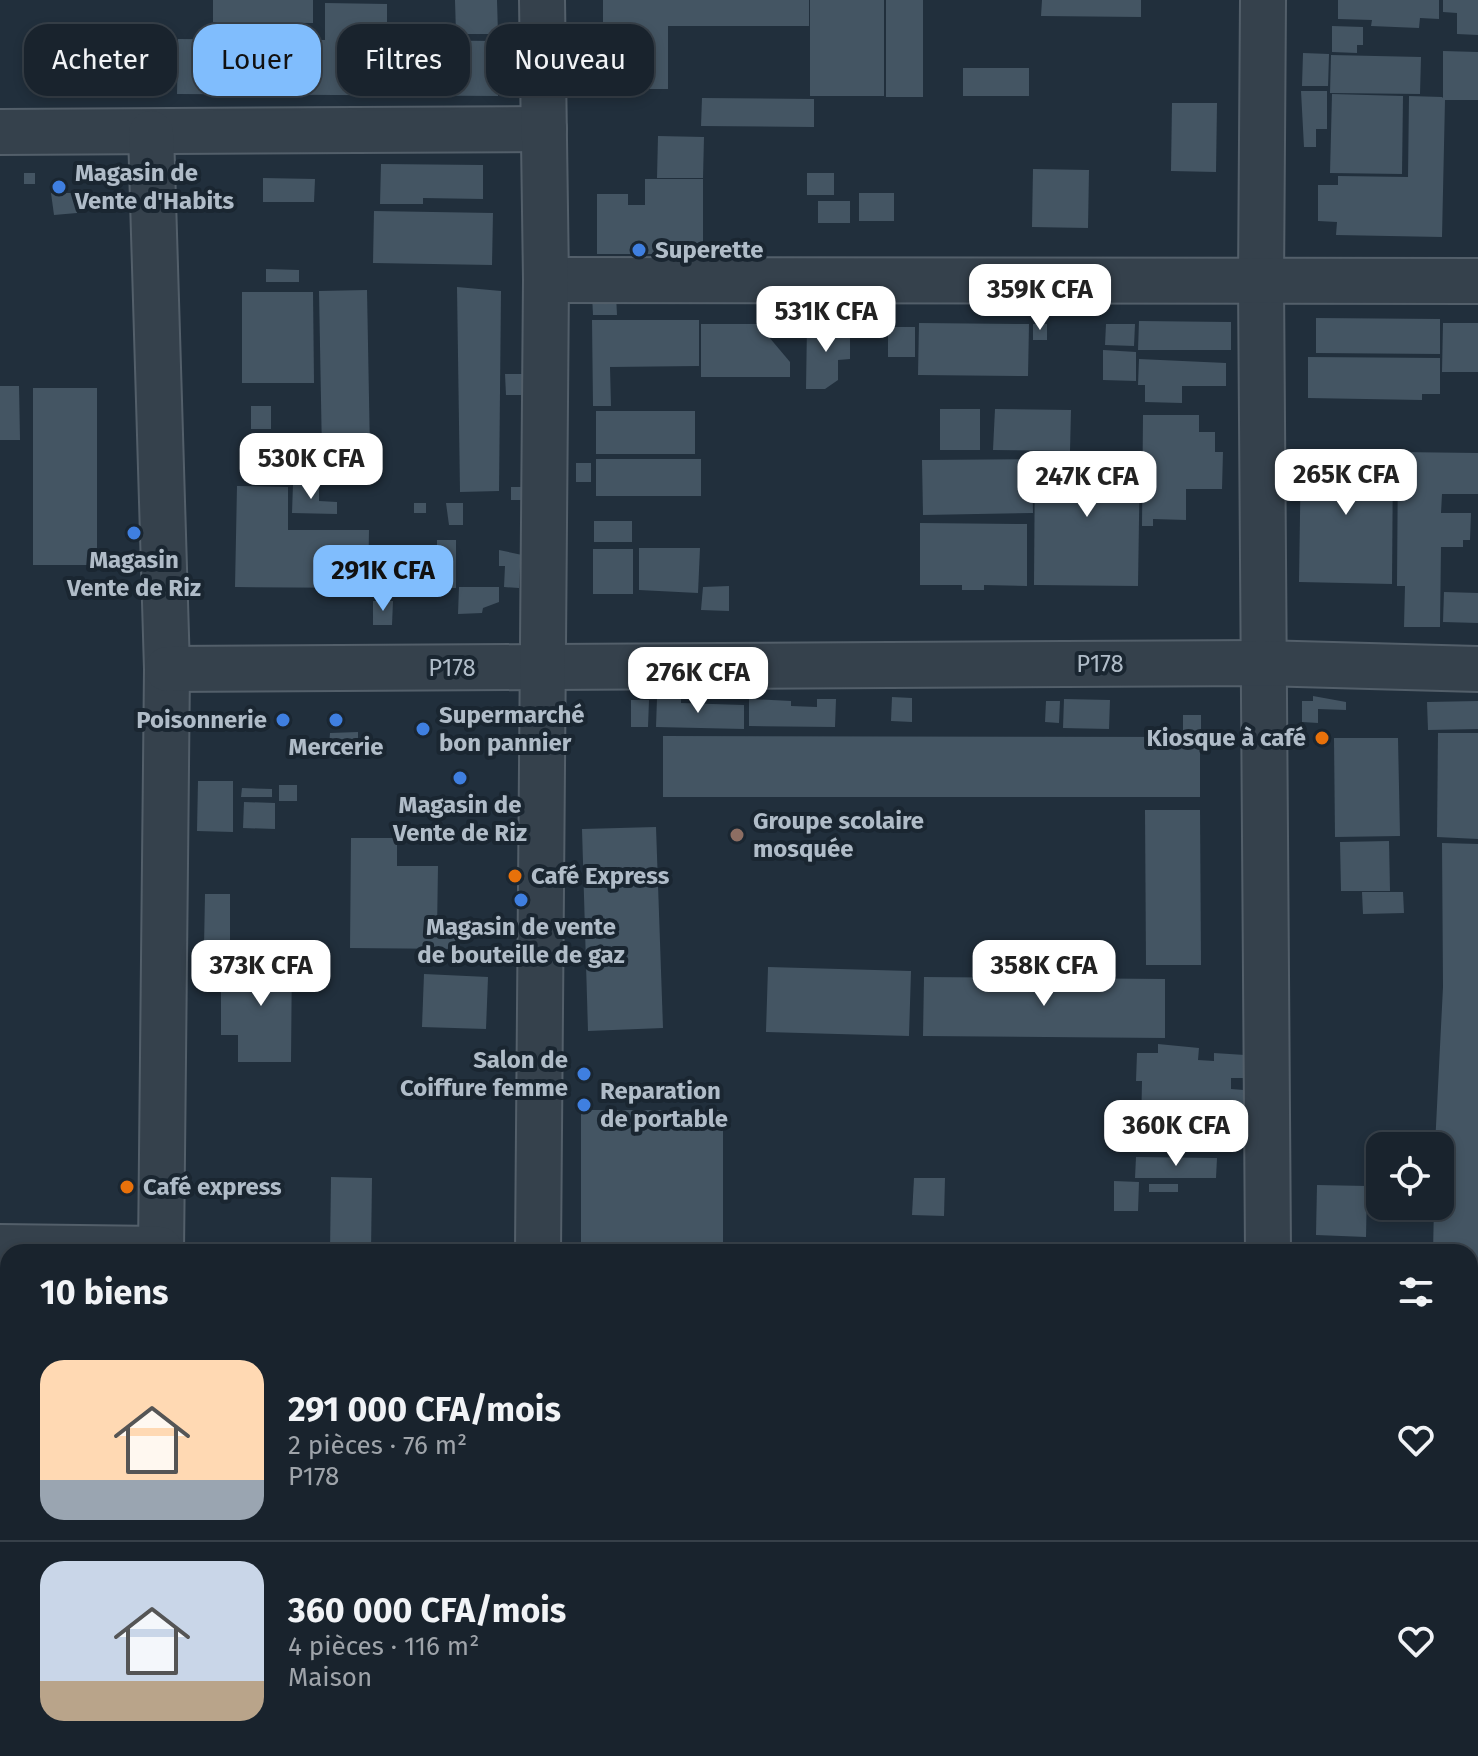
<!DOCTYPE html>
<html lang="fr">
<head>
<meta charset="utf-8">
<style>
  body { margin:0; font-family:"Fira Sans",sans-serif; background:#222b35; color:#f1f3f6; height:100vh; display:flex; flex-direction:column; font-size:30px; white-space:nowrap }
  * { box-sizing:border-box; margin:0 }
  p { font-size:26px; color:#9fa4aa }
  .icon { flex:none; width:44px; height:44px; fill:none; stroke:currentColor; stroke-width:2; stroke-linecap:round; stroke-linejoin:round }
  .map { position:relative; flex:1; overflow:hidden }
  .drawer { position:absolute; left:0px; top:1244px; width:1478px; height:512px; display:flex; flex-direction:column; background:#19232d; border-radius:24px 24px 0 0; box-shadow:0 4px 12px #0003,0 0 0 2px #374049 }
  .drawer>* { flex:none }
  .guide { position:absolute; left:24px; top:24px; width:800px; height:72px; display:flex; gap:16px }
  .controls { position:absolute; left:1366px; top:1132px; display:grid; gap:16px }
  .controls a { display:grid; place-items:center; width:88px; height:88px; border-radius:16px; background:#19232d; box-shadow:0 4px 12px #0003,0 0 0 2px #374049; font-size:40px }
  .price { position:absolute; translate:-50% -68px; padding:0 18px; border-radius:16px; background:#fff; color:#222; font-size:26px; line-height:52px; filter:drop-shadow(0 2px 4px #0008) }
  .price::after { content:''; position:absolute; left:50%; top:48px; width:24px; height:18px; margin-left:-12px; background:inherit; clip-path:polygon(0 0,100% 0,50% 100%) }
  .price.active { background:#80bdfd; color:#111 }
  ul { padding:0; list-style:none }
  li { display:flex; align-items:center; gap:24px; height:200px; padding:0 40px }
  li+li { border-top:2px solid #374049 }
  li span { display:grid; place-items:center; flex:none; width:224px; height:160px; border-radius:24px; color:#555 }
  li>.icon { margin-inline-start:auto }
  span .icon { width:96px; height:96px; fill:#fffc; stroke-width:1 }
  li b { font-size:34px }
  h2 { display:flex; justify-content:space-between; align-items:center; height:96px; padding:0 40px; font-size:34px }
  .pill { padding:0 28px; border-radius:24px; background:#19232d; box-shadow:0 4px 12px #0003,0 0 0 2px #374049; font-size:28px; line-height:72px }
  .pill.active { background:#80bdfd; color:#111 }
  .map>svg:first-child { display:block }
  .building { fill:#445563 }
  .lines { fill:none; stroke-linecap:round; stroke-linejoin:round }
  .minor-casing { stroke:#535f6a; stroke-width:48 }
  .minor { stroke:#35414c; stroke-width:44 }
  .shop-dot { fill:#3f7fe0; stroke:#1a2631; stroke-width:3 }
  .food-dot { fill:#e8710a; stroke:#1a2631; stroke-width:3 }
  .education-dot { fill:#8d6e63; stroke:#1a2631; stroke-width:3 }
  .labels { text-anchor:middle; stroke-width:8; stroke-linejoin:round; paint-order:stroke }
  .poi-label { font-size:24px; font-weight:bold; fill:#b0bcc8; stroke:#1a2631; text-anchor:start }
  .street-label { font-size:24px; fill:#b0bcc8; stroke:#1a2631 }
</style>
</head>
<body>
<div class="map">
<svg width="1478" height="1756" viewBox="0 0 1478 1756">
  <rect width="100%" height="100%" fill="#212f3c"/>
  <g class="building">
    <polygon points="213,0 313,0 313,23 213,22"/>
    <polygon points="455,0 497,0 498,34 456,34"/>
    <polygon points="603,0 809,0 809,26 668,26 668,89 603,89"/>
    <rect x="810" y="0" width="74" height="96"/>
    <rect x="886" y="0" width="37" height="97"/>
    <polygon points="1042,0 1141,0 1141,17 1041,16"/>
    <polygon points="1338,0 1439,0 1439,19 1420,18 1419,28 1371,26 1372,20 1338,19"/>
    <polygon points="1443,0 1478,0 1478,35 1457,34 1457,13 1443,12"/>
    <polygon points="325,3 387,4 387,40 499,41 498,96 177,94 178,39 325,40"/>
    <polygon points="1332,26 1363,27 1363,45 1357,45 1357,53 1332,52"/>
    <polygon points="1443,51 1478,52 1478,100 1443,100"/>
    <polygon points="1303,53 1329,54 1328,86 1302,86"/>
    <polygon points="1331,55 1421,57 1420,94 1330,93"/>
    <rect x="963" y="68" width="66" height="28"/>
    <polygon points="1301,91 1327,91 1327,129 1316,129 1316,147 1304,147"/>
    <polygon points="1332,94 1403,96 1402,174 1330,173"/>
    <polygon points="1409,96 1442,97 1445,100 1442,237 1336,235 1337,222 1318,221 1318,185 1338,185 1338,176 1408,177"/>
    <polygon points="702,98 814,99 814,127 701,126"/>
    <polygon points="1172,103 1217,103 1216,172 1171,171"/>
    <polygon points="658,136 704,137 703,178 657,178"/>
    <polygon points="381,164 483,165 483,199 423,198 423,204 380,204"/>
    <polygon points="1033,169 1089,170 1088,228 1032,227"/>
    <rect x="24" y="173" width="11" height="11"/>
    <rect x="807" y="173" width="27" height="22"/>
    <polygon points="263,178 315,179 314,202 263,202"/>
    <polygon points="645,179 703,179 703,254 597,254 597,194 628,194 628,205 645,205"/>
    <polygon points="51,193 79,193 77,213 54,215"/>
    <rect x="859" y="193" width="35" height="28"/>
    <rect x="818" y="201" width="32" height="22"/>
    <polygon points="374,211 493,213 492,265 373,263"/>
    <polygon points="266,269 299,270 299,282 266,282"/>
    <polygon points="457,287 501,291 499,491 460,492"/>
    <polygon points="367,290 370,453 322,454 319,291"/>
    <polygon points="242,292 313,292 314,383 242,383"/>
    <polygon points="592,295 616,295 617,315 593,315"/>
    <polygon points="1316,318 1440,319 1440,354 1316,353"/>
    <polygon points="592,320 699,320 699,366 610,367 611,406 593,406"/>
    <polygon points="1139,321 1231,322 1231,350 1138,350"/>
    <polygon points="919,323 1029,324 1028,376 918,375"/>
    <polygon points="1443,323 1478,323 1478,372 1442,372"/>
    <polygon points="701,324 758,324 790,362 790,377 701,377"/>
    <rect x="1033" y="324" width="14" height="16"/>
    <polygon points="1106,324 1135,324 1134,346 1105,345"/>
    <polygon points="807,325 850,326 850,359 838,360 838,380 825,389 806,389"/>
    <rect x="888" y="327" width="27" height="30"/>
    <polygon points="1103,350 1136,352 1136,381 1103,380"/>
    <polygon points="1308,357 1440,358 1440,394 1422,394 1422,400 1308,398"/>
    <polygon points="1139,359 1226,363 1226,386 1182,386 1182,403 1145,402 1145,385 1138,385"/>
    <polygon points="505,374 524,374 524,395 506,395"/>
    <polygon points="0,386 19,386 20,440 0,440"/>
    <rect x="33" y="388" width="64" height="177"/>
    <rect x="251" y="406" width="20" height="23"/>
    <rect x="940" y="409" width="40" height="41"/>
    <polygon points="995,409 1071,410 1070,451 993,450"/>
    <rect x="596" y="411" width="99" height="43"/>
    <polygon points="1143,415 1199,415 1199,432 1215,432 1215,452 1223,452 1222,489 1186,489 1186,520 1153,519 1153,526 1142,526"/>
    <polygon points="1301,451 1393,452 1392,584 1299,582"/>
    <polygon points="1398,452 1478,453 1478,494 1442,494 1441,513 1471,513 1470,540 1463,540 1463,547 1441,547 1440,627 1404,627 1405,586 1397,586"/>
    <polygon points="1035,453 1140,454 1138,586 1034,585"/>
    <rect x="596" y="459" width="105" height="37"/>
    <polygon points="1032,459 1033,513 923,515 922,460"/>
    <rect x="576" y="463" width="15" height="19"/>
    <polygon points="293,484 319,484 319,501 337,502 337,514 292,513"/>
    <polygon points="237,486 288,487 288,530 369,530 368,588 235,587"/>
    <rect x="511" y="487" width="18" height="13"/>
    <rect x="414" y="503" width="12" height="10"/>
    <polygon points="446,503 463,503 463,525 449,525"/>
    <rect x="594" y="521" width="38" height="21"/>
    <polygon points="920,523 1027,524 1027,586 984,585 984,590 962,590 962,585 920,585"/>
    <rect x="437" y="540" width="19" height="48"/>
    <polygon points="639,548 700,548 698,593 639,590"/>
    <rect x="593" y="549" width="40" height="45"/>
    <polygon points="499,550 527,556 527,567 520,567 519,588 504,587 505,566 499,566"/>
    <rect x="372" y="564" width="15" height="22"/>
    <polygon points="729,586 729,611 701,610 703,587"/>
    <polygon points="459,587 499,587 499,602 483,608 482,613 458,614"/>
    <polygon points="1444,592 1478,593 1478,623 1443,622"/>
    <polygon points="373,601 393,601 392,625 373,625"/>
    <polygon points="1313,696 1346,702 1346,710 1318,709 1318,723 1302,722 1302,701 1313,701"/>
    <polygon points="892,697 912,698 912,722 891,721"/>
    <polygon points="657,698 681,698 681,703 744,705 744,729 656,727"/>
    <polygon points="749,699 791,701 791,706 817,707 817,699 836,699 835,727 749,726"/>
    <polygon points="1064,699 1110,700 1109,729 1063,728"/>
    <polygon points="631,700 649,700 648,727 631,727"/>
    <polygon points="1046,701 1060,701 1059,723 1045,722"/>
    <polygon points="1478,701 1478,729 1428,730 1427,702"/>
    <polygon points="1183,715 1201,715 1201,732 1183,731"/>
    <polygon points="358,732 358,756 328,757 330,733"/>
    <polygon points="1438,733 1478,733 1478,839 1437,837"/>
    <polygon points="663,736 1200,737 1200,797 663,797"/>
    <polygon points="1334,738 1398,738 1400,836 1335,837"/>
    <polygon points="198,781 233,781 233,832 197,831"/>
    <rect x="279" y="785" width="18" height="16"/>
    <polygon points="242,788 272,789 272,797 241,797"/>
    <polygon points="244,802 275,803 275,829 243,828"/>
    <polygon points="1145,810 1200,810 1201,965 1146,965"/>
    <polygon points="656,827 663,1028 588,1031 582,829"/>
    <polygon points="351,838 397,838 397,866 438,866 437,931 454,932 459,949 350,948"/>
    <polygon points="1389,841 1390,891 1341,891 1340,842"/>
    <polygon points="1442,843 1478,844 1478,1275 1470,1275 1470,1252 1433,1252 1434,1206 1440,1206 1440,1146 1435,1146 1443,987"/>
    <polygon points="1362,892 1403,892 1404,913 1363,914"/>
    <polygon points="205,894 230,894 230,947 204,947"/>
    <polygon points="240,952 292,953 291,1062 238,1062 238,1035 221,1035 221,990 239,990"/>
    <polygon points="768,967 911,971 909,1036 766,1032"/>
    <polygon points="424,974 488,977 486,1029 422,1027"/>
    <polygon points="924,977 1165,979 1165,1038 923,1036"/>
    <polygon points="1158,1044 1199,1048 1198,1060 1214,1061 1214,1053 1245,1055 1244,1078 1231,1078 1231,1089 1244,1090 1243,1127 1193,1126 1193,1150 1146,1149 1147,1129 1141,1129 1142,1081 1136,1081 1137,1053 1158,1053"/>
    <rect x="581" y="1110" width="142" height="142"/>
    <polygon points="1136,1157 1217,1158 1216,1178 1135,1178"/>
    <polygon points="331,1177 372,1178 371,1252 330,1252"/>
    <polygon points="914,1178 945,1178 944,1216 912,1215"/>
    <polygon points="1114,1181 1139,1182 1138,1211 1114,1211"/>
    <rect x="1149" y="1184" width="29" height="8"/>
    <polygon points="1317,1185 1367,1186 1366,1237 1316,1235"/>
    <rect x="1470" y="1277" width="8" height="103"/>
    <polygon points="1470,1646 1474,1646 1476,1756 1397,1756 1397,1748 1470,1748"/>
    <rect x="3" y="1670" width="5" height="48"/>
    <rect x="38" y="1748" width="39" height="8"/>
    <polygon points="302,1748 438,1748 437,1756 302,1756"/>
    <rect x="553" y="1748" width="92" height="8"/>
    <rect x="876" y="1748" width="115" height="8"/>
    <rect x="1147" y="1748" width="58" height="8"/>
  </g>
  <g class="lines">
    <defs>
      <g id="minor">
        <polyline points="1263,0 1261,282 1268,1252"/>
        <polyline points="0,132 544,129"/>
        <polyline points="151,133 167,669 161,1252"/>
        <polyline points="546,280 1478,281"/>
        <polyline points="167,669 1263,663 1478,669"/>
        <polyline points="0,1247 160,1249"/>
        <polyline points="538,1252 546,280 542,0"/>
        <polyline points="1470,1557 1478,1557"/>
        <polyline points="0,1635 8,1635"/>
        <polyline points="1275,1748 1275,1756"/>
        <polyline points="160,1756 161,1748"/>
      </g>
    </defs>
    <use href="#minor" class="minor-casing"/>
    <use href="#minor" class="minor"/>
  </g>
  <g class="shop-dot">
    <circle cx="59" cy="187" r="8"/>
    <circle cx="639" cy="250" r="8"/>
    <circle cx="134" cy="533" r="8"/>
    <circle cx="283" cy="720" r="8"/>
    <circle cx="336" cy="720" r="8"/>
    <circle cx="423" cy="729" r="8"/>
    <circle cx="460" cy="778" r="8"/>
    <circle cx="521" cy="900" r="8"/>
    <circle cx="584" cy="1074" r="8"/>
    <circle cx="584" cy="1105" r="8"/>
  </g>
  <g class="food-dot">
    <circle cx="1322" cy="738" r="8"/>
    <circle cx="515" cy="876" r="8"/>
    <circle cx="127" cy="1187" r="8"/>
  </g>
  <circle class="education-dot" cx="737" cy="835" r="8"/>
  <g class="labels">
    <g class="poi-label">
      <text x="75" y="181">Magasin de<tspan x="75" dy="28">Vente d'Habits</tspan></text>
      <text x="655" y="258">Superette</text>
      <text x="134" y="568" text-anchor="middle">Magasin<tspan x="134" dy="28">Vente de Riz</tspan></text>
      <text x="439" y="723">Supermarché<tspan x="439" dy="28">bon pannier</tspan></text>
      <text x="267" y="728" text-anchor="end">Poisonnerie</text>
      <text x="1306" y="746" text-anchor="end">Kiosque à café</text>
      <text x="336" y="755" text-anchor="middle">Mercerie</text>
      <text x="460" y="813" text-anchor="middle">Magasin de<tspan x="460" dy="28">Vente de Riz</tspan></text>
      <text x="753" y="829">Groupe scolaire<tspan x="753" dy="28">mosquée</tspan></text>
      <text x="531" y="884">Café Express</text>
      <text x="521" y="935" text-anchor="middle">Magasin de vente<tspan x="521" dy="28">de bouteille de gaz</tspan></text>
      <text x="568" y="1068" text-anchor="end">Salon de<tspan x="568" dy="28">Coiffure femme</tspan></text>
      <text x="600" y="1099">Reparation<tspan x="600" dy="28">de portable</tspan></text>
      <text x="143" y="1195">Café express</text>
    </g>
    <g class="street-label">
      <text x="1100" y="672">P178</text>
      <text x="452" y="676">P178</text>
    </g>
  </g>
</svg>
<div class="controls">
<a><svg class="icon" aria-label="locate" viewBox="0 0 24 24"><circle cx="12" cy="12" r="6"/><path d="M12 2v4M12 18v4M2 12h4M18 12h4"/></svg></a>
</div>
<b class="price" style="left:1040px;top:332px">359K CFA</b>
<b class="price" style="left:826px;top:354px">531K CFA</b>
<b class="price" style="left:311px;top:501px">530K CFA</b>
<b class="price" style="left:1346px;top:517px">265K CFA</b>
<b class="price" style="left:1087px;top:519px">247K CFA</b>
<b class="price active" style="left:383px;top:613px">291K CFA</b>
<b class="price" style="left:698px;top:715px">276K CFA</b>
<b class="price" style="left:261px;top:1008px">373K CFA</b>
<b class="price" style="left:1044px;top:1008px">358K CFA</b>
<b class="price" style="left:1176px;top:1168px">360K CFA</b>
<div class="guide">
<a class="pill">Acheter</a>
<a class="pill active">Louer</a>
<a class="pill">Filtres</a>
<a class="pill">Nouveau</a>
</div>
<section class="drawer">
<h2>10 biens<svg class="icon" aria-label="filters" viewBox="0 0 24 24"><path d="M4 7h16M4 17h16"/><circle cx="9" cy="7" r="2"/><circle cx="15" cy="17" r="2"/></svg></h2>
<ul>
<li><span style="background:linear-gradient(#ffd9b3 75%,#9aa5b1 0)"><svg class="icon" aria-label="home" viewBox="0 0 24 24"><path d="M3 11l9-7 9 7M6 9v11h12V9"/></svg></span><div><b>291 000 CFA/mois</b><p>2 pièces · 76 m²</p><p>P178</p></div><svg class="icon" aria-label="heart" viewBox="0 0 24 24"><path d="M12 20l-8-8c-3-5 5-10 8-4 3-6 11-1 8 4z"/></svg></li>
<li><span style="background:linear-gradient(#c9d6e8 75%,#b9a48a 0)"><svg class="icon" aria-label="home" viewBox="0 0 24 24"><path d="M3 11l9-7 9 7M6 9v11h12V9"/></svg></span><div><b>360 000 CFA/mois</b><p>4 pièces · 116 m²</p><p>Maison</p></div><svg class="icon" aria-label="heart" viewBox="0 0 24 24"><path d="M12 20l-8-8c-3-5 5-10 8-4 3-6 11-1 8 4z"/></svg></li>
</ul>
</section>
</div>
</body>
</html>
